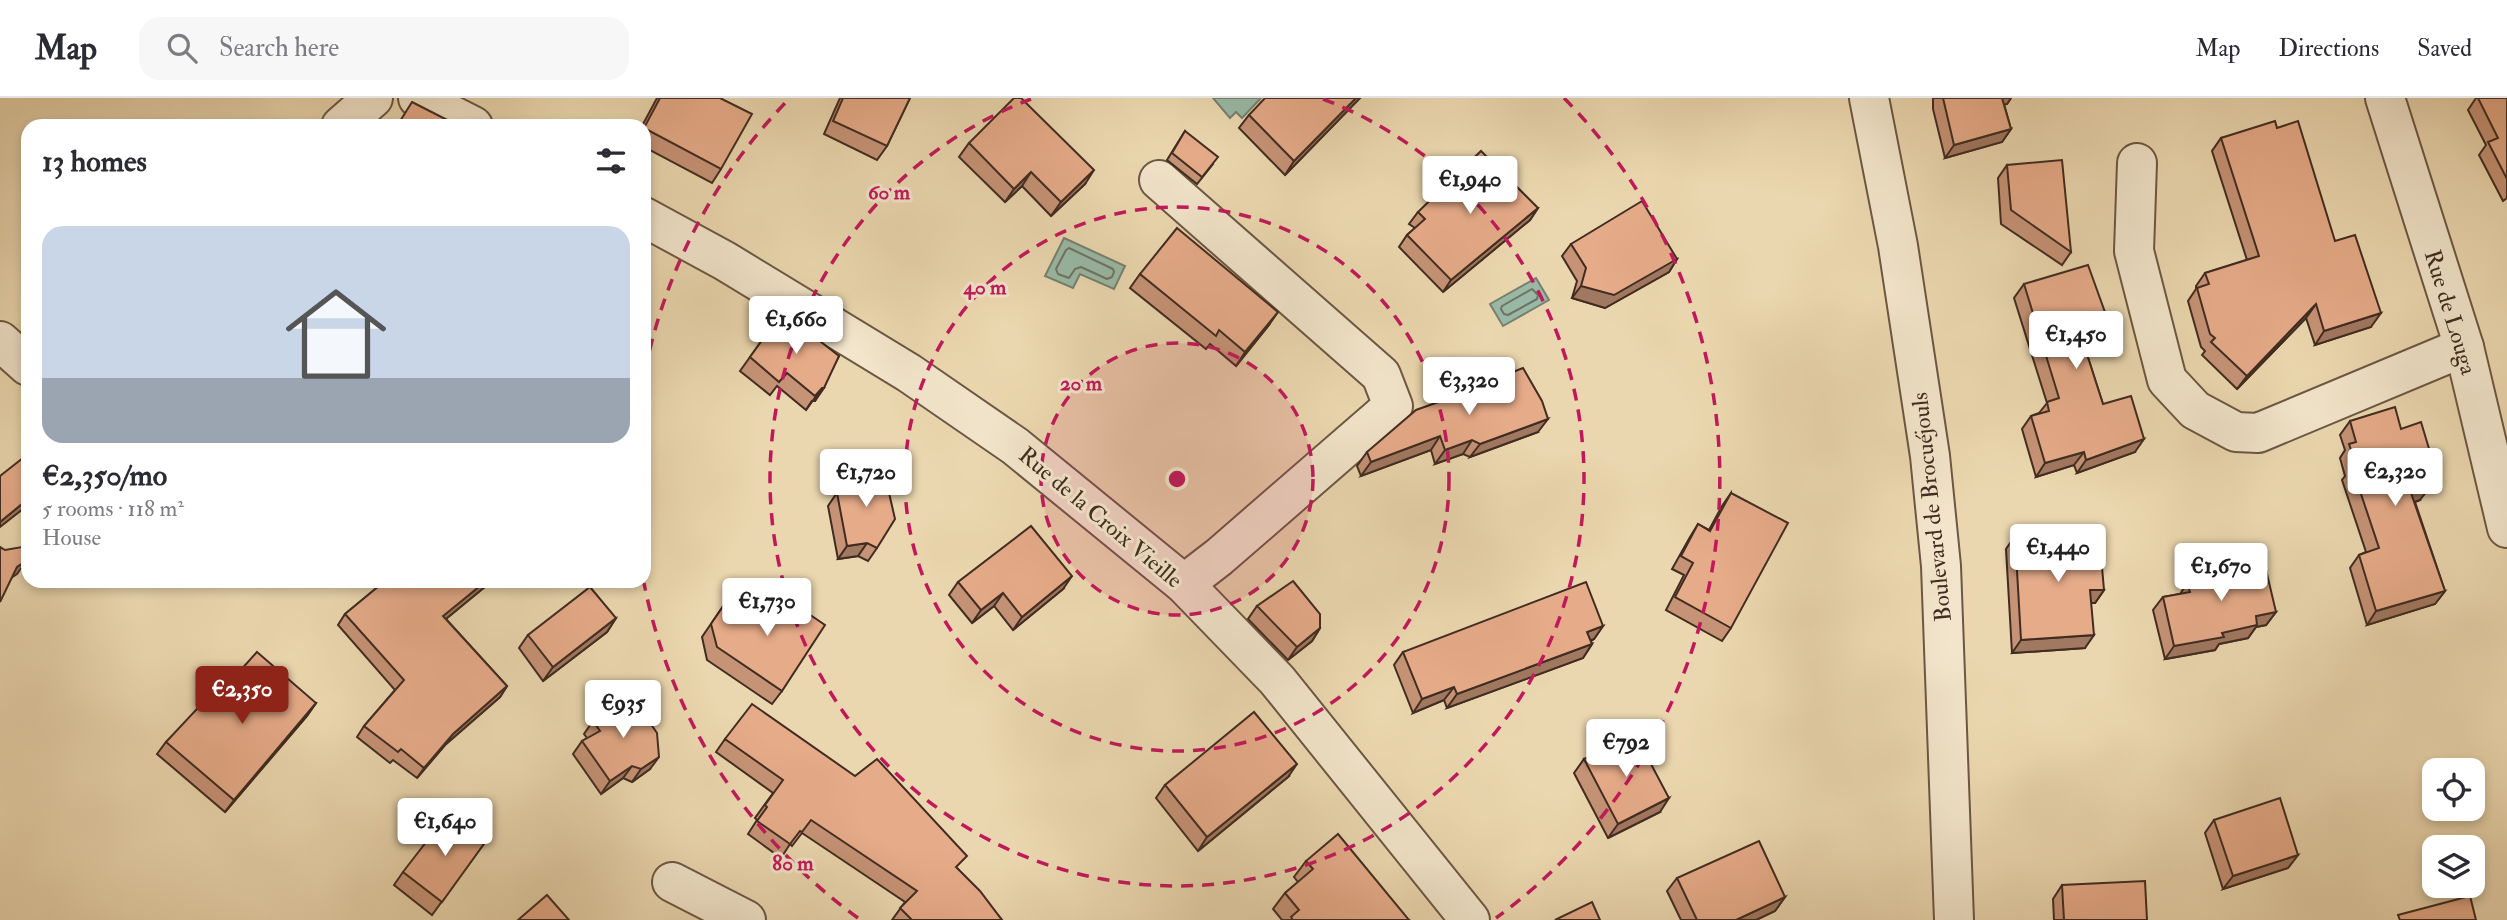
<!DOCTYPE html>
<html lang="en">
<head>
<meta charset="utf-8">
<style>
  body { margin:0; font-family:"IM FELL Double Pica",serif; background:#f7f7f7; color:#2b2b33; height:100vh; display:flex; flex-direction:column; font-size:26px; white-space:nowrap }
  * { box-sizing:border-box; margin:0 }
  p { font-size:23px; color:#7c7c81 }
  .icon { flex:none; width:38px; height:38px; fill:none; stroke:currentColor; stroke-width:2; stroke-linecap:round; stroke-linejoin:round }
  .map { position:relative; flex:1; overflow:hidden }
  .side { position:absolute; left:21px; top:21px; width:630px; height:469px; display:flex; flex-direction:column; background:#fff; border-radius:21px; box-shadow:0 4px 10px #0003 }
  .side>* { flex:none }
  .controls { position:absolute; left:2422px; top:660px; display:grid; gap:14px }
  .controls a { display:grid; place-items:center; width:63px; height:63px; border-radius:14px; background:#fff; box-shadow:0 4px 10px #0003; font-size:35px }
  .price { position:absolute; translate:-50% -60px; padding:0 16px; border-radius:7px; background:#fff; color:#222; font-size:23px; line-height:46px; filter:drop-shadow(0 2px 4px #0008) }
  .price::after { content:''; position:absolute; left:50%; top:42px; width:21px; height:16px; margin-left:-10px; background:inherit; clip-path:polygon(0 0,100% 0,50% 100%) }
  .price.selected { background:#8f2418; color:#fff }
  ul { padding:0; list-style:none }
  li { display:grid; align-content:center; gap:14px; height:371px; padding:0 21px }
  li span { display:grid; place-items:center; height:217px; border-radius:21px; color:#555 }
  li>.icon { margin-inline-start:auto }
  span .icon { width:126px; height:126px; fill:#fffc; stroke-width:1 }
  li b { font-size:30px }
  h2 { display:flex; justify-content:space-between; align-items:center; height:84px; padding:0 21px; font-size:30px }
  header { display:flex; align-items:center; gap:42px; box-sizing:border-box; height:98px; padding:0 35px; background:#fff; border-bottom:2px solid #e1e1e2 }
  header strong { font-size:33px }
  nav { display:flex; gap:38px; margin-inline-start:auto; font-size:24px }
  .search { width:490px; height:63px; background:#f7f7f7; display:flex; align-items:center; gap:18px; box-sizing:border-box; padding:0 24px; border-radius:21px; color:#7c7c81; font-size:26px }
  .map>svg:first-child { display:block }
  .water { fill:#99baa7; stroke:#768171; stroke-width:2 }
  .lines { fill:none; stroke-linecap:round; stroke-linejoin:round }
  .shore { stroke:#6d7364; stroke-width:2 }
  .minor-casing { stroke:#6c5744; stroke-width:42 }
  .minor { stroke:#f2e5cb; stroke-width:38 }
  .wall { fill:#c69376; stroke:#412c21; stroke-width:2 }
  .shaded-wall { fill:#a17860; stroke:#412c21; stroke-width:2 }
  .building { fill:#e6ab89; stroke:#412c21; stroke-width:2 }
  .ring { fill:none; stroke:#c2185b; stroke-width:3.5; stroke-dasharray:12 9 }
  .labels { text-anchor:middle; stroke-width:6; stroke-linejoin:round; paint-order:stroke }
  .street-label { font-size:23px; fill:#412c21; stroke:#f2e5cb }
  .centre { fill:#c2185b; stroke:#f2e5cb; stroke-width:3.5 }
  .ring-label { font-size:21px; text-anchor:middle; font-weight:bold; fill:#c2185b; stroke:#f2e5cb; stroke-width:6; stroke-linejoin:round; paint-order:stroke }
</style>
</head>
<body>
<header>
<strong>Map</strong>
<div class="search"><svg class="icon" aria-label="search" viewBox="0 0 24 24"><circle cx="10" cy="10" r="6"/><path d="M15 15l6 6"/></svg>Search here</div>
<nav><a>Map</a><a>Directions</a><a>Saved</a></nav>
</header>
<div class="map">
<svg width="2507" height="822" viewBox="0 0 2507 822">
  <rect width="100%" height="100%" fill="#ebd7af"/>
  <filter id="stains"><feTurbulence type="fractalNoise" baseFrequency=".00286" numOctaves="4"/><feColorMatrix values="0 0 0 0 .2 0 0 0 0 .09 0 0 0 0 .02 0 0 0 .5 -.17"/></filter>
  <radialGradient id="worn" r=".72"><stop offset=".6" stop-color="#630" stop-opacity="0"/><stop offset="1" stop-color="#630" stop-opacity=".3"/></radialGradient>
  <g class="water">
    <polygon points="1213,0 1261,0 1242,20 1236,14 1230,20"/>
    <polygon points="1064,140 1125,168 1114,191 1080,176 1073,190 1045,178"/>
    <polygon points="1536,180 1549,202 1503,228 1490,206"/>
  </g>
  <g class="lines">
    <g class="shore">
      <polygon points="1069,150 1113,171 1114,174 1112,179 1107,181 1081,169 1075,171 1069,180 1058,176 1056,171 1066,152"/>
      <polygon points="1532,191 1538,197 1537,201 1508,217 1504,216 1501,211 1502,208"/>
    </g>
    <defs>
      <g id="minor">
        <polyline points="418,0 473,28"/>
        <polyline points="1869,0 1898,148 1930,358 1941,468 1954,822"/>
        <polyline points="2385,0 2464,249 2507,430"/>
        <polyline points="341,28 373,0"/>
        <polyline points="2137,65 2134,153 2167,282 2195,312 2236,334 2258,335 2464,249"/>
        <polyline points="1159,82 1381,277 1393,308 1219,459 1184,486"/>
        <polyline points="644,119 725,163 909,275 1015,348 1184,486 1277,582 1470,822"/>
        <polyline points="0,243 28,268"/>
        <polyline points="672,784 746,822"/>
      </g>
    </defs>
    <use href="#minor" class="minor-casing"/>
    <use href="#minor" class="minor"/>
  </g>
  <g class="wall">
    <polygon points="657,0 720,0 721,71 712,85 644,49 644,28 642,28"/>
    <polygon points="840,0 910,0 887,48 877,62 824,36"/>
    <polygon points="1360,0 1285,77 1239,30 1249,17"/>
    <polygon points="1933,0 2011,0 2007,6 2004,6 2011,31 2002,44 1945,60 1933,11"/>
    <polygon points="2476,0 2507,0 2507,100 2503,103 2479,57 2486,47 2468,12"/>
    <polygon points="2277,30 2335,143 2371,229 2315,247 2306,220 2237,291 2202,257 2205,253 2201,249 2188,203 2196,191 2196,188 2205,175 2247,162 2212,53 2221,40"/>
    <polygon points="1185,33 1213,66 1197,86 1167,62"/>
    <polygon points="969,45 1085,86 1051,118 1022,88 1005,104 959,59"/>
    <polygon points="2007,67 2071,154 2062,167 2001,126 1998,80"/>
    <polygon points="1538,110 1530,122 1443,194 1399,149 1407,137 1415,130 1409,126 1418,114"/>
    <polygon points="1571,146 1677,161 1669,174 1605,210 1572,200 1577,183 1562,158"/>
    <polygon points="1140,176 1269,227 1236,268 1210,246 1206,251 1130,190"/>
    <polygon points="2024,186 2111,231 2101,245 2085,250 2103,306 2135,354 2077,375 2074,367 2036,379 2022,331 2031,318 2039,315 2047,305 2014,200"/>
    <polygon points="778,220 839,258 815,303 812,303 806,312 777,288 770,297 740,273"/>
    <polygon points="1487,284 1538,334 1470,359 1463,356 1435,366 1431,352 1361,378 1357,368 1367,354 1485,288"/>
    <polygon points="2350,323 2420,402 2415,404 2445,493 2435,506 2367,527 2350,470 2359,457 2366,454 2342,382 2345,378 2340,360 2345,352 2340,337"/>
    <polygon points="845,383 877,450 868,463 858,458 838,461 828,408"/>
    <polygon points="1731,395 1731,530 1722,543 1666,512 1684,477 1672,471 1690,439 1698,426 1709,432 1722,408"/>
    <polygon points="2015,438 2104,492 2095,505 2091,505 2085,550 2012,555 2006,451"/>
    <polygon points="2209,471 2276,514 2266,527 2256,529 2248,540 2219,546 2215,552 2165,561 2153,512 2163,499 2180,496 2187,486 2200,483"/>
    <polygon points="385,483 492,483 446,521 507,588 500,599 445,647 417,680 393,662 390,665 357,639 364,628 395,592 338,527 345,516"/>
    <polygon points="958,484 1063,491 1013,532 994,508 972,525 949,497"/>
    <polygon points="775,493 782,593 772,606 707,562 702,539 728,501 759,518"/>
    <polygon points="1257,508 1320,530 1312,543 1288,562 1248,521"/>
    <polygon points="616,520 607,534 543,583 519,550 528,537"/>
    <polygon points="1603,528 1594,541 1591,543 1592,546 1583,560 1447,610 1444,602 1413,615 1394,567 1403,554"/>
    <polygon points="214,602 316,605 307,618 225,714 157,656 166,644"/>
    <polygon points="593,623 650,671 632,684 623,680 601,696 573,656 582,643 587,640 584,636"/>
    <polygon points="725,641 958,771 1002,822 892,822 905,804 802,735 792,748 790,746 781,760 748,736 757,722 755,720 773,695 716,654"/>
    <polygon points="1584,661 1660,714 1608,740 1574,675"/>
    <polygon points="1288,679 1198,753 1156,700 1165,687"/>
    <polygon points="2214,722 2298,757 2288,770 2223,791 2205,735"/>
    <polygon points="486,743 432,817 394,787 403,774"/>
    <polygon points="1306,763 1409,822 1282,822 1273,811 1285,795 1298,784 1294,779"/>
    <polygon points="1677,780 1785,799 1775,813 1756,822 1681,822 1667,793"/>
    <polygon points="2062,787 2147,822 2054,822 2053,801"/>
  </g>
  <g class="shaded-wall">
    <polygon points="1356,0 1360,0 1285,77 1294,63"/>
    <polygon points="1997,0 2011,0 2007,6 1992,8"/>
    <polygon points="2011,31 2002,44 1945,60 1954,47"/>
    <polygon points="1094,72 1085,86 1051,118 1061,104"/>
    <polygon points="1031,74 1022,88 1005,104 1014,91"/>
    <polygon points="1538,110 1530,122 1443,194 1451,182"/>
    <polygon points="1677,161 1669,174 1605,210 1572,200 1581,188"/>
    <polygon points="2316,206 2306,220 2237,291 2247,278"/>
    <polygon points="1278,214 1269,227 1236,268 1245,254"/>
    <polygon points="2381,215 2371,229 2315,247 2324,233"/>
    <polygon points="2111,231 2101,245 2073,254 2082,241"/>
    <polygon points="822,290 824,290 815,303 812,303 806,312"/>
    <polygon points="1548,321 1538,334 1470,359 1480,346"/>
    <polygon points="1440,338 1431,352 1361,378 1371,364"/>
    <polygon points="2144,341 2135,354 2077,375 2086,362"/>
    <polygon points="1472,342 1463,356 1435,366 1445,352"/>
    <polygon points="2084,354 2074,367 2036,379 2045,365"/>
    <polygon points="2430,389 2420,402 2402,408 2411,395"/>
    <polygon points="28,401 28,407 0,429 0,424"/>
    <polygon points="867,445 858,458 838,461 847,448"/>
    <polygon points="26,463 17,476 8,482 17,469"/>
    <polygon points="1072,478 1063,491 1013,532 1022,519"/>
    <polygon points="486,483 492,483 436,529 443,518"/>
    <polygon points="2090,492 2104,492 2095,505 2081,505"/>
    <polygon points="2445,493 2435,506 2367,527 2376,513"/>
    <polygon points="1003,495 994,508 972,525 981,512"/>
    <polygon points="2276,514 2266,527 2256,529 2248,540 2219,546 2215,552 2165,561 2174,548 2222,535 2256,518"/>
    <polygon points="616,520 607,534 543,583 553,569"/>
    <polygon points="1603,528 1594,541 1578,548 1587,534"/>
    <polygon points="1320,530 1312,543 1288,562 1297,549"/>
    <polygon points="2094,537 2085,550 2012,555 2021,542"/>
    <polygon points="1592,546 1583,560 1447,610 1457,596"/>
    <polygon points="507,588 500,599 445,647 417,680 424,670 453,636"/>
    <polygon points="1454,589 1444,602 1413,615 1422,601"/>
    <polygon points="316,605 307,618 225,714 234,702"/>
    <polygon points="659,659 650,671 632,684 641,671"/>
    <polygon points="1297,666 1288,679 1198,753 1207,739"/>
    <polygon points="632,668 623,680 601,696 610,683"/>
    <polygon points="1669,700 1660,714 1608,740 1618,726"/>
    <polygon points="2298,757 2288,770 2223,791 2233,778"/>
    <polygon points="1785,799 1775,813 1756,822 1736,822"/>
  </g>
  <g class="building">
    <polygon points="660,0 720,0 752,16 721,71 644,30"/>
    <polygon points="843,0 910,0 887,48 833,23"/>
    <polygon points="1014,0 1021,0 1094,72 1061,104 1031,74 1014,91 969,45"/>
    <polygon points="1265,0 1356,0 1294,63 1249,17"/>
    <polygon points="1943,0 2002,0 2011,31 1954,47"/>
    <polygon points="2478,0 2507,0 2507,81 2488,44 2498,40"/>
    <polygon points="412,4 459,28 397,28"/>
    <polygon points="2275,23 2277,30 2298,23 2335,143 2355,137 2381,215 2324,233 2316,206 2247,278 2211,244 2215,240 2210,236 2197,190 2209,186 2205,175 2259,158 2221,40"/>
    <polygon points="1185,33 1218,59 1202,79 1172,55"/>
    <polygon points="1481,53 1538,110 1451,182 1407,137 1425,121 1418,114"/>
    <polygon points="2062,62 2071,154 2011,112 2007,67"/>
    <polygon points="1642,103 1677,161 1614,197 1581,188 1586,170 1571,146"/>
    <polygon points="1177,130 1278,214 1245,254 1219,232 1216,238 1140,176"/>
    <polygon points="2088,167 2111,231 2082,241 2103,306 2131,298 2144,341 2086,362 2084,354 2045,365 2031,318 2049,313 2047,304 2059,300 2024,186"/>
    <polygon points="778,220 788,227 793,222 839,258 824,290 822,290 815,298 787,275 779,284 750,259"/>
    <polygon points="1523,270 1542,303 1548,321 1480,346 1472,342 1445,352 1440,338 1371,364 1367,354 1416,312 1489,286 1487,284"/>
    <polygon points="2395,309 2401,331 2421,324 2436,374 2430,389 2411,395 2445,493 2376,513 2359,457 2379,450 2352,369 2356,367 2349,346 2356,344 2350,323"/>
    <polygon points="28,356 28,401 0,424 0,378"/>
    <polygon points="884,373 895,421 877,450 867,445 847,448 837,395 845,383"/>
    <polygon points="1731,395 1788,425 1731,530 1675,499 1693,465 1681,458 1698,426 1710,433"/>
    <polygon points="1031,428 1072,478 1022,519 1003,495 981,512 958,484"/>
    <polygon points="2099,435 2104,492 2090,492 2094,537 2021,542 2015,438"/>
    <polygon points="28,448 22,461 26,463 17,469 0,504 0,449 5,452"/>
    <polygon points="2263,459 2276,514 2256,518 2257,527 2222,535 2224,539 2174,548 2163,499 2190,494 2187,486 2211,481 2209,471"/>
    <polygon points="385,483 486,483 443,518 507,588 453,636 424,670 401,651 398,654 364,628 404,582 345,516"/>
    <polygon points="1293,483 1320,516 1320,530 1297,549 1257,508"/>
    <polygon points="1586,484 1603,528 1587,534 1592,546 1457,596 1454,589 1422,601 1403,554"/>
    <polygon points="590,489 616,520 553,569 528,537"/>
    <polygon points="775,493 825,527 782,593 717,549 711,526 728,501 759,518"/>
    <polygon points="257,554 316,605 234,702 166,644 209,598 214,602"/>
    <polygon points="631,597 657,635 659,659 641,671 632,668 610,683 582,643 600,633 593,623"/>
    <polygon points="752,606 855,678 877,661 967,758 956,769 980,793 1002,822 912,822 900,810 917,793 811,722 802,734 800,733 790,746 757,723 767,709 765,707 783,682 725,641"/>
    <polygon points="1254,614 1297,666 1207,739 1165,687"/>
    <polygon points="1635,636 1669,700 1618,726 1584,661"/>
    <polygon points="2280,700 2298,757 2233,778 2214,722"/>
    <polygon points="454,718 486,743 442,804 403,774 437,730"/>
    <polygon points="1338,736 1409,822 1293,822 1291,819 1299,812 1285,795 1313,771 1306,763"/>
    <polygon points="1759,743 1785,799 1736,822 1697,822 1677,780"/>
    <polygon points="2145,783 2147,822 2064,822 2062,787"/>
    <polygon points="547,797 569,822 518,822"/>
    <polygon points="2470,798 2476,822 2400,822 2398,817"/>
    <polygon points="1592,804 1600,822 1555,822"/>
  </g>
  <circle cx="1177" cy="381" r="136" fill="#c2185b" fill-opacity=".12"/>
  <g class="ring">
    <circle cx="1177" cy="381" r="136"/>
    <circle cx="1177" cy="381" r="272"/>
    <path d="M1323 1A407 407 0 1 1 1031 1"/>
    <path d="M858 820A543 543 0 0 1 644 485M645 273A543 543 0 0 1 790 0M1564 0A543 543 0 0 1 1496 820"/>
  </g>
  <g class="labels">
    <g class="street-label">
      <text transform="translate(2451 214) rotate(73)" y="8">Rue de Louga</text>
      <text transform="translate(1931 409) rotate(-96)" y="8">Boulevard de Brocuéjouls</text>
      <text transform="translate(1101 419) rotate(40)" y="8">Rue de la Croix Vieille</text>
    </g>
  </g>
  <circle cx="1177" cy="381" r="10" class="centre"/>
  <g class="ring-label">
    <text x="889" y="101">60 m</text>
    <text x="985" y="196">40 m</text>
    <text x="1081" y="292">20 m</text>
    <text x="793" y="772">80 m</text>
  </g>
  <rect width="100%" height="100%" filter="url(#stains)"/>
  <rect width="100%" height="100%" fill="url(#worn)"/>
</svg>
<div class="controls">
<a><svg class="icon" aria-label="locate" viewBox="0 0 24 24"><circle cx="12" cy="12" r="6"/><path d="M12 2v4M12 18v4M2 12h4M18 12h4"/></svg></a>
<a><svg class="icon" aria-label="layers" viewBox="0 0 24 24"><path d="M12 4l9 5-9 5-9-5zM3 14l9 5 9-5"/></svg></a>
</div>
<b class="price" style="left:1470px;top:118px">€1,940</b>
<b class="price" style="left:796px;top:258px">€1,660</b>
<b class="price" style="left:2076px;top:273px">€1,450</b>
<b class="price" style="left:1469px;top:319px">€3,320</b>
<b class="price" style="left:2395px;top:410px">€2,320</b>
<b class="price" style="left:866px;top:411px">€1,720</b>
<b class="price" style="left:2058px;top:486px">€1,440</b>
<b class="price" style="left:2221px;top:505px">€1,670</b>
<b class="price" style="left:767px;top:540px">€1,730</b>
<b class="price selected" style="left:242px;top:628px">€2,350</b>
<b class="price" style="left:623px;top:642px">€935</b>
<b class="price" style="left:1626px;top:681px">€792</b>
<b class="price" style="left:445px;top:760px">€1,640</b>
<section class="side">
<h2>13 homes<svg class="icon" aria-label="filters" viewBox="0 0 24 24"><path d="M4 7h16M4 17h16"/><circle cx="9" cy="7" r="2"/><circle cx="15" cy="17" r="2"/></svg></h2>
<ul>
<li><span style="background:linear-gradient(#c9d6e8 70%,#9aa5b1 0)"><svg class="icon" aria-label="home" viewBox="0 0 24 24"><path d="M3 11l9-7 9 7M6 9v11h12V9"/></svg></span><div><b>€2,350/mo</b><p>5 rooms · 118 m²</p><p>House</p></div></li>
</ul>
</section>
</div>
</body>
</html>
